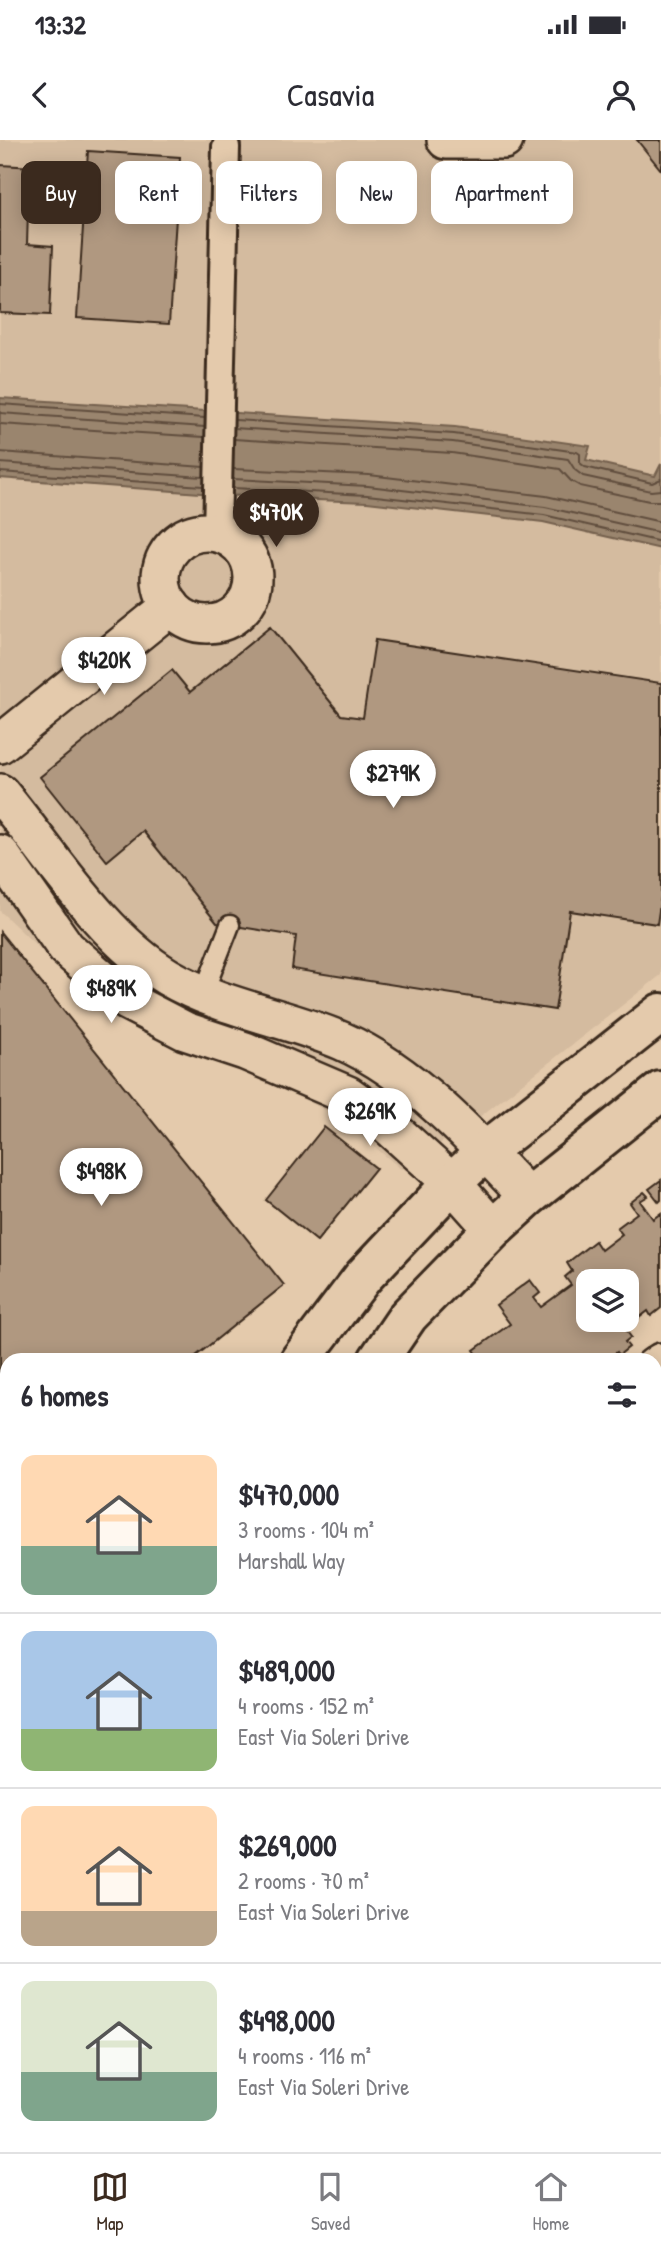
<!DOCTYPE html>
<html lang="en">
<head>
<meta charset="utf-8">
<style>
  body { margin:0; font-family:"Patrick Hand",sans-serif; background:#f7f7f7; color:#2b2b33; height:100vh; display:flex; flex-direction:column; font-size:26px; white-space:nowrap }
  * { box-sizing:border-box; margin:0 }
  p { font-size:23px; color:#7c7c81 }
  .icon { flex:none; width:38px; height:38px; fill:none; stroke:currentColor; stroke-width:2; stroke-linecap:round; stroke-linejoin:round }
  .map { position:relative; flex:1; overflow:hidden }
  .drawer { position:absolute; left:0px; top:1213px; width:662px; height:800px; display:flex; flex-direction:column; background:#fff; border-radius:21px 21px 0 0; box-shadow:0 4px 18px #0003 }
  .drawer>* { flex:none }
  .hud { position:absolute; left:21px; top:21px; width:620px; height:63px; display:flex; gap:14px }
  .tools { position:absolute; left:576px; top:1129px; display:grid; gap:14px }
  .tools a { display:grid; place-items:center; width:63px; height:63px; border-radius:14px; background:#fff; box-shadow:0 4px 18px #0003; font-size:35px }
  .price { position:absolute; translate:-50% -60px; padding:0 16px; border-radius:24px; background:#fff; color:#222; font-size:23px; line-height:46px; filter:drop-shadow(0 2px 4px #0008) }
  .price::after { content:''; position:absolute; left:50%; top:42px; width:21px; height:16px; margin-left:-10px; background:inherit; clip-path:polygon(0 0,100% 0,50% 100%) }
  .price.current { background:#3b2a1e; color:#fff }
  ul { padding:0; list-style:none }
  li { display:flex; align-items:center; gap:21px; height:175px; padding:0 21px }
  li+li { border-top:2px solid #e1e1e2 }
  li span { display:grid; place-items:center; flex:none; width:196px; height:140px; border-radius:14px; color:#555 }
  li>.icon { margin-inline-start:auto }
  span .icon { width:84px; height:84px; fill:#fffc; stroke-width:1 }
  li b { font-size:30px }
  h2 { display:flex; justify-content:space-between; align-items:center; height:84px; padding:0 21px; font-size:30px }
  .tag { padding:0 24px; border-radius:14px; background:#fff; box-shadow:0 4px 18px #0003; font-size:24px; line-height:63px }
  .tag.current { background:#3b2a1e; color:#fff }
  .status { display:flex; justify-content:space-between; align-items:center; height:49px; padding:0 35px; background:#fff; direction:ltr }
  .status svg { height:19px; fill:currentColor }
  header { display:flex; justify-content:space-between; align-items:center; height:91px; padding:0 21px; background:#fff; font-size:32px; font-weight:600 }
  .dock { display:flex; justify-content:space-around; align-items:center; height:98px; border-top:2px solid #e1e1e2; background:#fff; font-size:19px; color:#7c7c81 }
  .dock a { display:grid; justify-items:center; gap:4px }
  .dock .current { color:#3b2a1e }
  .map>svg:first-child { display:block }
  .built { fill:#d4bb9f }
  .water { fill:#9a856e; stroke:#74614e; stroke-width:2 }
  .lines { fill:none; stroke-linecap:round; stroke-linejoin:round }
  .shore { stroke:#614e3e; stroke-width:2 }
  .building { fill:#b09880; stroke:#3b2a1e; stroke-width:2; fill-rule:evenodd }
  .service-casing { stroke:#3b2a1e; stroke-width:23 }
  .pedestrian-casing { stroke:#3b2a1e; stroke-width:32 }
  .minor-casing { stroke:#3b2a1e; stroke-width:42 }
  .primary-casing { stroke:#3b2a1e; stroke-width:44 }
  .service { stroke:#e4caac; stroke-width:18 }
  .pedestrian { stroke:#e4caac; stroke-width:26 }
  .minor { stroke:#e4caac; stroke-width:37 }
  .primary { stroke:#e4caac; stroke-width:38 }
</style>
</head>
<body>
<div class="status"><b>13:32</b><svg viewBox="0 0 49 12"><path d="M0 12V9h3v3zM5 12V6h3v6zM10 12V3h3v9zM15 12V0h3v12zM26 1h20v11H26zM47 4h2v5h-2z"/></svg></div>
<header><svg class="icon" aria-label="back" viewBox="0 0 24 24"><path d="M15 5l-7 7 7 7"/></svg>Casavia<svg class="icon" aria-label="person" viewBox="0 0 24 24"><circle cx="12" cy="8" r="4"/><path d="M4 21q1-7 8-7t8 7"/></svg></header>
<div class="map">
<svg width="661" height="2012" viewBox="0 0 661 2012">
  <rect width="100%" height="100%" fill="#e4caac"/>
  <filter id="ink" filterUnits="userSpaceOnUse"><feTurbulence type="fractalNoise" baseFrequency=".0143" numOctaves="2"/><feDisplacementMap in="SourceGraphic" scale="14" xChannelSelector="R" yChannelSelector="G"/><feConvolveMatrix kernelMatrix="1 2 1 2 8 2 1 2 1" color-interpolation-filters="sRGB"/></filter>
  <g filter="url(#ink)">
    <g class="built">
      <polygon points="0,0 661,0 661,835 473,982 401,1029 339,977 79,846 0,771"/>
      <polygon points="655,1485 661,1493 661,2012 8,2012 0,2002 0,1743 7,1736 7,2006 654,2006"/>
    </g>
    <polygon class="water" points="0,258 455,287 590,306 586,320 655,336 661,324 661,409 543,382 367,362 266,358 0,338"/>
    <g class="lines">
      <g class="shore">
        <polyline points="0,264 205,278"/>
        <polyline points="0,273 205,287"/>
        <polyline points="235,280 454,294 577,312 580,314 580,323 585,327 652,343 661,339"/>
        <polyline points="0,284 204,297"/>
        <polyline points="234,288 453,302 568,319 575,330 583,336 651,351 661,350"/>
        <polyline points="234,299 452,313 560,329 571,341 580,346 649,361 661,361"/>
        <polyline points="0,312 204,327"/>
        <polyline points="0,323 203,337"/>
        <polyline points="233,329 369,335 546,356 661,382"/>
        <polyline points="0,332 203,346"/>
        <polyline points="233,339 368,346 545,367 661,393"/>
        <polyline points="233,348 367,355 544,375 661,402"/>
      </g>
    </g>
    <g class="building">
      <polygon points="637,0 661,0 661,30"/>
      <polygon points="88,11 180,17 169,184 77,178"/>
      <polygon points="0,25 52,28 50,72 28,71 27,104 53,106 50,175 0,173"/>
      <polygon points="270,487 341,575 363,578 375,500 661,543 661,757 657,784 570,771 555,870 292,829 296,796 217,783 143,691 107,721 40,637 172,530 190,552"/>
      <polygon points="0,792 284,1145 191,1220 7,1220 7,1251 0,1242"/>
      <polygon points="324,987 376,1028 317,1101 266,1060"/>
      <polygon points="661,1040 661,1060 659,1062 649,1049"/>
      <path d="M 644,1052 L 648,1056 L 640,1061 L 653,1079 L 661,1073 L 661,1168 L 651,1176 L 648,1171 L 625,1189 L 631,1197 L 625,1202 L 629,1207 L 619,1215 L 617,1212 L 610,1217 L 613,1220 L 478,1220 L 480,1218 L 474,1210 L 510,1184 L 496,1165 L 530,1140 L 540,1153 L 534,1158 L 541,1167 L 571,1145 L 565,1137 L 572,1131 L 567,1123 L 595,1101 L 601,1110 L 622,1094 L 617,1088 L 637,1073 L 630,1063 ZM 588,1141 L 626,1141 L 626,1180 L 588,1180 Z"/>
      <polygon points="7,1287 7,1502 0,1507 0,1292"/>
      <polygon points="661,1287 661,1466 654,1458 654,1292"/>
      <polygon points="654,1629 661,1637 661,1908 654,1913"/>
      <polygon points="7,1753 7,1770 6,1771 0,1764 0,1759"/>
      <polygon points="661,1972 661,2012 611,2012 619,2006 654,2006 654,1977"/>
      <polygon points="184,2006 305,2006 310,2012 189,2012"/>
      <polygon points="334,2006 485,2006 477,2012 326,2012"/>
    </g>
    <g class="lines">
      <defs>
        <polyline id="service" points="203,854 230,785"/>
        <polyline id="pedestrian" points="217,393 226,7"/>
        <g id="minor">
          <polyline points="446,0 504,0"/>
          <circle cx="207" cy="438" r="46"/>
          <polyline points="0,604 171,466"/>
          <path d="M 0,653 C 49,712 102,798 168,837 C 221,868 286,877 342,901 C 413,932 476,1001 528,1057"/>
          <polyline points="0,714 66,808 127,861 185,891 245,911 348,955 380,978 452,1043 493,1089"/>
          <polyline points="654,1227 661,1222"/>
        </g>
        <g id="primary">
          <polyline points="300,1220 363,1137 452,1043 486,1011 661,873"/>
          <polyline points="378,1220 408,1176 493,1089 528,1057 661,951"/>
          <polyline points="0,1601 7,1594"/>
          <polyline points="0,1706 7,1701"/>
        </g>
      </defs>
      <use href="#service" class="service-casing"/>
      <use href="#pedestrian" class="pedestrian-casing"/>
      <use href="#minor" class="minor-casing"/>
      <use href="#primary" class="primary-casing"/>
      <use href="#service" class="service"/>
      <use href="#pedestrian" class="pedestrian"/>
      <use href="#minor" class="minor"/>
      <use href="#primary" class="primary"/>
    </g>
  </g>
</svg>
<div class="tools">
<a><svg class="icon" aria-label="layers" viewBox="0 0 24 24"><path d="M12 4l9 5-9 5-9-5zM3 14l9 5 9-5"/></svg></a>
</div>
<b class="price current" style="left:276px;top:409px">$470K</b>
<b class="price" style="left:104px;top:557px">$420K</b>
<b class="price" style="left:393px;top:670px">$279K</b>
<b class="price" style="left:111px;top:885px">$489K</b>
<b class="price" style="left:370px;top:1008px">$269K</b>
<b class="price" style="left:101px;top:1068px">$498K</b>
<div class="hud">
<a class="tag current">Buy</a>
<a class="tag">Rent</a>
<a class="tag">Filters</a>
<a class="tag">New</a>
<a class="tag">Apartment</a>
</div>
<section class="drawer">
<h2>6 homes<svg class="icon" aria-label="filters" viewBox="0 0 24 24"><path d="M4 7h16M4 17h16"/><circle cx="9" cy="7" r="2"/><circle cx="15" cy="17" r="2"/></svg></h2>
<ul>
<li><span style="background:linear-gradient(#ffd9b3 65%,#7fa58c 0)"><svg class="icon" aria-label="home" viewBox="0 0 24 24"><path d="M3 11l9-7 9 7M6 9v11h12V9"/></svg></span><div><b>$470,000</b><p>3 rooms · 104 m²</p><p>Marshall Way</p></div></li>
<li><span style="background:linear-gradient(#a9c7e8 70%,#8fb573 0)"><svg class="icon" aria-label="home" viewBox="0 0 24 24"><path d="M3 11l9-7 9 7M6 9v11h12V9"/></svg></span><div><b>$489,000</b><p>4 rooms · 152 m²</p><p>East Via Soleri Drive</p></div></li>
<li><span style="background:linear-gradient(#ffd9b3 75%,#b9a48a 0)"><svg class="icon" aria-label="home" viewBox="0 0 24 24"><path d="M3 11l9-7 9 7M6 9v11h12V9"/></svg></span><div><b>$269,000</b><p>2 rooms · 70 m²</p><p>East Via Soleri Drive</p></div></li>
<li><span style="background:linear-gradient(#dfe7d0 65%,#7fa58c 0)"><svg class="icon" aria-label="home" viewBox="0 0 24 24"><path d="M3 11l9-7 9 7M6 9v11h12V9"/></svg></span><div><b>$498,000</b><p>4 rooms · 116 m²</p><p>East Via Soleri Drive</p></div></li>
</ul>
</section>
</div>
<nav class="dock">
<a class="current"><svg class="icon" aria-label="map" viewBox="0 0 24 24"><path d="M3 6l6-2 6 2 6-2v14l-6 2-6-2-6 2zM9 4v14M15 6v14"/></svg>Map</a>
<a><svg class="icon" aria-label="saved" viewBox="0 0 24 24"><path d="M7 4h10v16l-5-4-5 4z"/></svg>Saved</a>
<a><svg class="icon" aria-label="home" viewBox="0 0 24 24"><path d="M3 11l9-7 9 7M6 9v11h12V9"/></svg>Home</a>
</nav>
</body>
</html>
